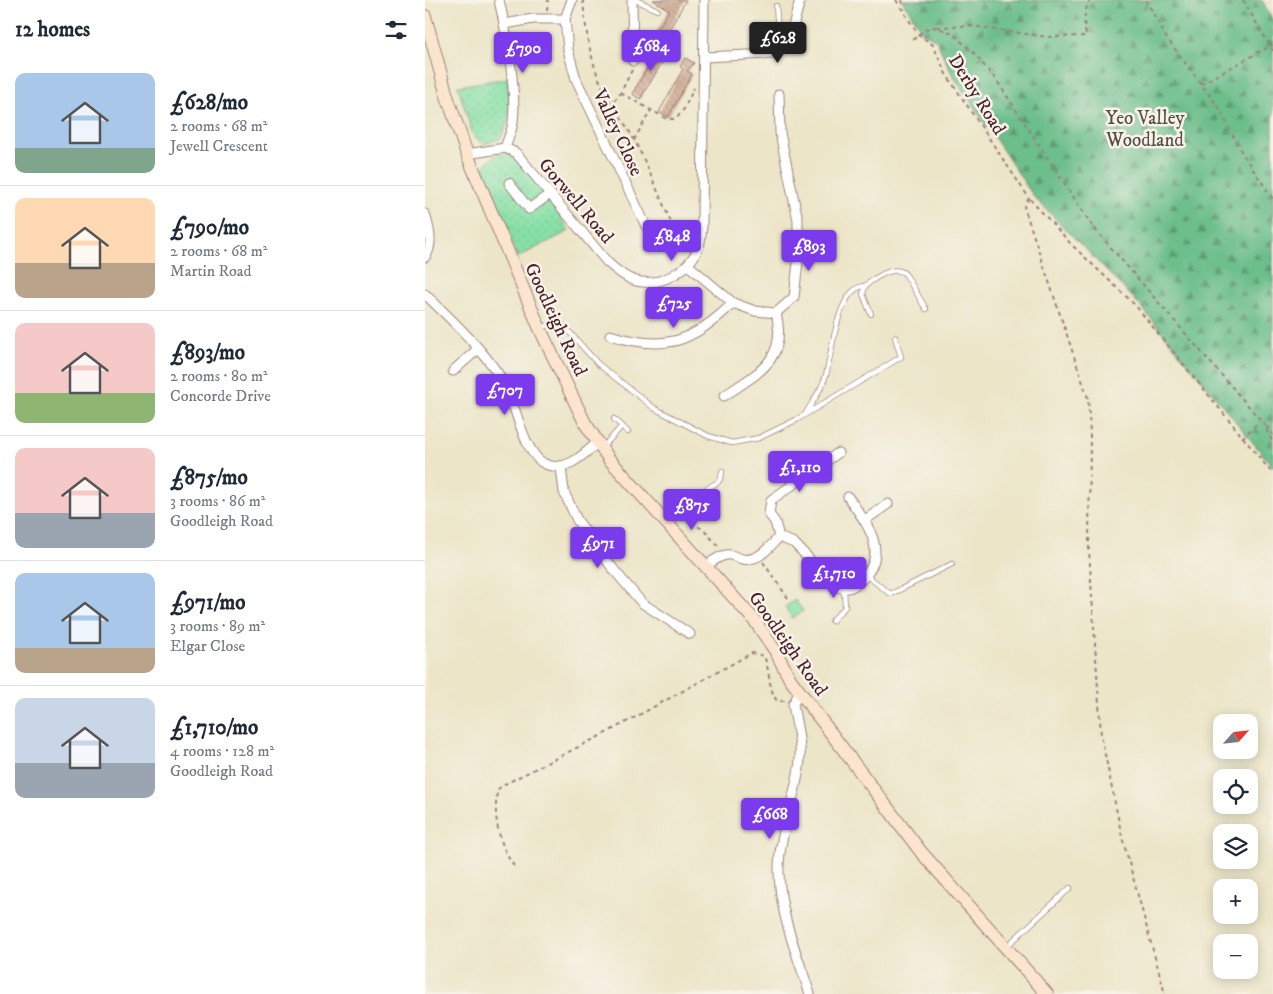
<!DOCTYPE html>
<html lang="en">
<head>
<meta charset="utf-8">
<style>
  body { margin:0; font-family:"IM FELL DW Pica",serif; background:#f2f2f3; color:#1f2937; height:100vh; display:flex; flex-direction:column; font-size:19px; white-space:nowrap }
  * { box-sizing:border-box; margin:0 }
  p { font-size:16px; color:#747a83 }
  .icon { flex:none; width:28px; height:28px; fill:none; stroke:currentColor; stroke-width:2; stroke-linecap:round; stroke-linejoin:round }
  .map { position:relative; flex:1; overflow:hidden }
  .panel { display:flex; flex-direction:column; background:#fff; width:425px }
  .panel>* { flex:none }
  .needle { width:32px; rotate:63deg }
  .tools { position:absolute; left:788px; top:714px; display:grid; gap:10px }
  .tools a { display:grid; place-items:center; width:45px; height:45px; border-radius:10px; background:#fff; box-shadow:0 2px 12px #0003; font-size:25px }
  .price { position:absolute; translate:-50% -42px; padding:0 11px; border-radius:5px; background:#7c3aed; color:#fff; font-size:16px; line-height:32px; filter:drop-shadow(0 1px 2px #0008) }
  .price::after { content:''; position:absolute; left:50%; top:30px; width:15px; height:11px; margin-left:-8px; background:inherit; clip-path:polygon(0 0,100% 0,50% 100%) }
  .price.active { background:#222; color:#fff }
  ul { padding:0; list-style:none }
  li { display:flex; align-items:center; gap:15px; height:125px; padding:0 15px }
  li+li { border-top:1px solid #e0e1e3 }
  li span { display:grid; place-items:center; flex:none; width:140px; height:100px; border-radius:10px; color:#555 }
  li>.icon { margin-inline-start:auto }
  span .icon { width:60px; height:60px; fill:#fffc; stroke-width:1 }
  li b { font-size:21px }
  h2 { display:flex; justify-content:space-between; align-items:center; height:60px; padding:0 15px; font-size:21px }
  main { display:flex; flex:1; min-height:0 }
  .map>svg:first-child { display:block }
  .grass { fill:url(#grass-dots); stroke:#688068 }
  .forest { fill:url(#forest-firs); stroke:#5b6e5b }
  .green { fill:#86e0a6; stroke:#688068 }
  .building { fill:url(#building-back-hatch) }
  .lines { fill:none; stroke-linecap:round; stroke-linejoin:round }
  .lane-casing { stroke:#9b827a; stroke-width:6 }
  .street-casing { stroke:#9b827a; stroke-width:11 }
  .secondary-casing { stroke:#9b827a; stroke-width:14 }
  .path { stroke:#9b827a; stroke-width:2; stroke-dasharray:4 4; stroke-linecap:butt }
  .lane { stroke:#fff; stroke-width:4.5 }
  .street { stroke:#fff; stroke-width:9 }
  .secondary { stroke:#fce5cf; stroke-width:12 }
  .labels { text-anchor:middle; stroke-width:5; stroke-linejoin:round; paint-order:stroke }
  .street-label { font-size:19px; fill:#4a1f2b; stroke:#f7f3e8 }
  .park-label { font-size:19px; fill:#594f4a; stroke:#f7f3e8 }
</style>
</head>
<body>
<main>
<section class="panel">
<h2>12 homes<svg class="icon" aria-label="filters" viewBox="0 0 24 24"><path d="M4 7h16M4 17h16"/><circle cx="9" cy="7" r="2"/><circle cx="15" cy="17" r="2"/></svg></h2>
<ul>
<li><span style="background:linear-gradient(#a9c7e8 75%,#7fa58c 0)"><svg class="icon" aria-label="home" viewBox="0 0 24 24"><path d="M3 11l9-7 9 7M6 9v11h12V9"/></svg></span><div><b>£628/mo</b><p>2 rooms · 68 m²</p><p>Jewell Crescent</p></div></li>
<li><span style="background:linear-gradient(#ffd9b3 65%,#b9a48a 0)"><svg class="icon" aria-label="home" viewBox="0 0 24 24"><path d="M3 11l9-7 9 7M6 9v11h12V9"/></svg></span><div><b>£790/mo</b><p>2 rooms · 68 m²</p><p>Martin Road</p></div></li>
<li><span style="background:linear-gradient(#f6c9c9 70%,#8fb573 0)"><svg class="icon" aria-label="home" viewBox="0 0 24 24"><path d="M3 11l9-7 9 7M6 9v11h12V9"/></svg></span><div><b>£893/mo</b><p>2 rooms · 80 m²</p><p>Concorde Drive</p></div></li>
<li><span style="background:linear-gradient(#f6c9c9 65%,#9aa5b1 0)"><svg class="icon" aria-label="home" viewBox="0 0 24 24"><path d="M3 11l9-7 9 7M6 9v11h12V9"/></svg></span><div><b>£875/mo</b><p>3 rooms · 86 m²</p><p>Goodleigh Road</p></div></li>
<li><span style="background:linear-gradient(#a9c7e8 75%,#b9a48a 0)"><svg class="icon" aria-label="home" viewBox="0 0 24 24"><path d="M3 11l9-7 9 7M6 9v11h12V9"/></svg></span><div><b>£971/mo</b><p>3 rooms · 89 m²</p><p>Elgar Close</p></div></li>
<li><span style="background:linear-gradient(#c9d6e8 65%,#9aa5b1 0)"><svg class="icon" aria-label="home" viewBox="0 0 24 24"><path d="M3 11l9-7 9 7M6 9v11h12V9"/></svg></span><div><b>£1,710/mo</b><p>4 rooms · 128 m²</p><p>Goodleigh Road</p></div></li>
</ul>
</section>
<div class="map">
<svg width="848" height="994" viewBox="0 0 848 994">
  <defs>
    <pattern id="grass-dots" width="8" height="8" patternUnits="userSpaceOnUse" patternTransform="scale(1.25)"><rect width="8" height="8" fill="#86e0a6"/><path d="M2 2h.1M6 6h.1" fill="none" stroke="#75c08f" stroke-width="1.8" stroke-linecap="round"/></pattern>
    <pattern id="forest-firs" width="22" height="20" patternUnits="userSpaceOnUse" patternTransform="scale(1.25)"><rect width="22" height="20" fill="#6cbe8b"/><path d="M5 1l3.5 6h-7zM16 11l3.5 6h-7z" fill="#5b9a72"/></pattern>
    <pattern id="building-back-hatch" width="6" height="6" patternUnits="userSpaceOnUse" patternTransform="scale(1.25)"><rect width="6" height="6" fill="#c99c82"/><path d="M-1 5l2 2M0 0l6 6M5-1l2 2" fill="none" stroke="#a57f6b"/></pattern>
  </defs>
  <rect width="100%" height="100%" fill="#f7f3e8"/>
  <filter id="ink" filterUnits="userSpaceOnUse"><feTurbulence type="fractalNoise" baseFrequency=".02" numOctaves="2"/><feDisplacementMap in="SourceGraphic" scale="10" xChannelSelector="R" yChannelSelector="G"/><feConvolveMatrix kernelMatrix="1 2 1 2 8 2 1 2 1" color-interpolation-filters="sRGB"/></filter>
  <filter id="wash" filterUnits="userSpaceOnUse"><feTurbulence type="fractalNoise" baseFrequency=".0096" numOctaves="4" result="noise"/><feDisplacementMap in="SourceGraphic" scale="20" xChannelSelector="R" yChannelSelector="G"/><feGaussianBlur stdDeviation="1.12" result="paint"/><feColorMatrix in="noise" values="0 0 0 0 0 0 0 0 0 0 0 0 0 0 0 0 0 1.4 0 .05"/><feComposite in="paint" operator="in"/></filter>
  <g filter="url(#wash)">
    <rect width="100%" height="100%" fill="#ece5c8"/>
    <g class="grass">
      <path d="M 83,78 C 84,100 87,120 75,139 L 59,144 L 48,135 L 33,86 Z"/>
      <path d="M 73,154 C 76,154 82,154 85,155 C 105,166 131,211 144,231 L 93,257 L 58,176 L 61,163 Z"/>
    </g>
    <polygon class="forest" points="477,0 837,0 848,21 848,467 714,304 609,197 527,74 511,40 498,33"/>
    <polygon class="green" points="370,600 378,611 367,618 360,607"/>
    <g id="blocks">
      <g class="building">
        <polygon points="228,0 261,0 239,39 230,34 244,10"/>
        <polygon points="236,45 245,50 215,99 207,94"/>
        <polygon points="260,58 269,63 262,71 267,74 243,117 234,112 258,69 255,67"/>
      </g>
    </g>
  </g>
  <g filter="url(#ink)">
    <use href="#blocks" fill-opacity="0" stroke="#9b827a" stroke-width="1"/>
    <g class="lines">
      <defs>
        <g id="lane">
          <polyline points="211,0 232,10"/>
          <polyline points="351,6 353,32 357,41"/>
          <path d="M 446,314 L 438,294 L 440,286 C 450,278 470,263 481,275 L 501,309"/>
          <polyline points="116,328 126,324 138,325 173,364 229,408 283,436 307,443 334,438 371,420 476,357 470,337"/>
          <path d="M 381,413 C 388,401 397,389 401,375 C 407,354 412,287 440,286"/>
          <polyline points="197,426 203,432"/>
          <polyline points="177,448 197,426 189,419"/>
          <polyline points="237,515 293,482 296,478 297,471"/>
          <polyline points="441,575 464,593 468,593 527,564"/>
          <polyline points="407,621 420,607 419,589"/>
          <polyline points="582,946 645,888"/>
        </g>
        <g id="street">
          <path d="M 74,0 C 81,30 92,92 88,122 C 87,130 83,139 80,148"/>
          <polyline points="207,0 208,61"/>
          <polyline points="140,19 147,0"/>
          <polyline points="80,24 108,19 140,19 143,50 151,79 221,226"/>
          <polyline points="279,57 347,54 367,30 375,0"/>
          <path d="M 42,154 L 80,148 L 91,153 L 182,262 C 190,269 197,276 208,280 C 233,289 265,271 274,246 C 276,240 276,233 277,227 L 279,0"/>
          <polyline points="84,183 104,209 125,194"/>
          <path d="M 0,214 C 4,227 9,245 0,257"/>
          <polyline points="263,265 308,303 330,311 351,313 369,297 373,262 373,220 355,133 354,94"/>
          <path d="M 0,294 C 28,321 59,350 79,383 C 91,403 98,454 120,464 C 141,473 158,455 173,442"/>
          <path d="M 185,335 C 240,352 267,343 308,303"/>
          <polyline points="28,371 53,349"/>
          <path d="M 299,396 C 333,373 363,360 351,313"/>
          <polyline points="373,462 381,475"/>
          <polyline points="136,467 139,492 152,520 189,570 217,603 265,634"/>
          <polyline points="440,520 463,504"/>
          <polyline points="354,537 350,522 344,514 346,500 413,453"/>
          <path d="M 281,566 C 312,542 307,565 329,558 C 339,555 347,544 354,537 L 369,543 L 410,586 C 420,590 426,589 434,582 C 467,554 442,524 423,497"/>
          <path d="M 375,692 L 368,704 C 371,725 378,747 374,768 C 369,803 353,836 354,873 C 355,915 372,954 385,994"/>
        </g>
        <polyline id="secondary" points="0,16 22,96 42,154 115,329 160,423 184,459 330,621 351,652 365,679 496,852 622,994"/>
      </defs>
      <use href="#lane" class="lane-casing"/>
      <use href="#street" class="street-casing"/>
      <use href="#secondary" class="secondary-casing"/>
      <g class="path">
        <path d="M 158,0 C 161,35 167,73 186,103"/>
        <polyline points="471,0 493,34 508,45 521,74 604,198 599,207 663,398 665,432 664,550 676,735 697,837 740,994"/>
        <polyline points="477,0 479,10"/>
        <polyline points="721,0 741,37 794,108 817,153 848,199"/>
        <polyline points="818,0 848,51"/>
        <polyline points="122,10 123,0"/>
        <path d="M 512,27 L 546,26 L 622,37 L 661,36 C 659,23 658,12 665,0"/>
        <polyline points="488,40 500,29 510,27 527,33 548,52 572,81 668,227 839,424 848,444"/>
        <path d="M 207,70 L 195,94 L 186,104 C 213,138 228,182 246,222 L 244,227 L 253,251 L 263,247"/>
        <polyline points="776,84 845,46"/>
        <polyline points="196,93 226,110"/>
        <polyline points="209,140 226,110 242,119 251,119 259,109 269,88"/>
        <polyline points="605,199 647,245 710,305 848,474"/>
        <polyline points="841,426 848,435"/>
        <polyline points="817,438 835,421"/>
        <polyline points="252,519 257,517 279,530 295,548"/>
        <polyline points="338,562 365,601"/>
        <path d="M 89,866 C 74,846 67,814 73,789 L 80,784 L 183,732 L 327,653 L 339,656 C 345,670 343,688 352,701 L 360,701"/>
      </g>
      <use href="#lane" class="lane"/>
      <use href="#street" class="street"/>
      <use href="#secondary" class="secondary"/>
    </g>
  </g>
  <g class="labels">
    <g class="street-label">
      <text transform="translate(553 94) rotate(58)" y="7">Derby Road</text>
      <text transform="translate(194 132) rotate(65)" y="7">Valley Close</text>
      <text transform="translate(152 200) rotate(50)" y="7">Gorwell Road</text>
      <text transform="translate(132 319) rotate(65)" y="7">Goodleigh Road</text>
      <text transform="translate(364 643) rotate(55)" y="7">Goodleigh Road</text>
    </g>
    <g class="park-label">
      <text x="720" y="124">Yeo Valley<tspan x="720" dy="22">Woodland</tspan></text>
    </g>
  </g>
</svg>
<div class="tools">
<a><svg class="needle" viewBox="-14 -14 28 28"><path d="M0-13l5 13h-10z" fill="#e53935"/><path d="M0 13l5-13h-10z" fill="#747a83"/></svg></a>
<a><svg class="icon" aria-label="locate" viewBox="0 0 24 24"><circle cx="12" cy="12" r="6"/><path d="M12 2v4M12 18v4M2 12h4M18 12h4"/></svg></a>
<a><svg class="icon" aria-label="layers" viewBox="0 0 24 24"><path d="M12 4l9 5-9 5-9-5zM3 14l9 5 9-5"/></svg></a>
<a>+</a>
<a>−</a>
</div>
<b class="price active" style="left:353px;top:64px">£628</b>
<b class="price" style="left:226px;top:72px">£684</b>
<b class="price" style="left:98px;top:74px">£790</b>
<b class="price" style="left:247px;top:262px">£848</b>
<b class="price" style="left:384px;top:272px">£893</b>
<b class="price" style="left:249px;top:329px">£725</b>
<b class="price" style="left:80px;top:416px">£707</b>
<b class="price" style="left:375px;top:493px">£1,110</b>
<b class="price" style="left:267px;top:531px">£875</b>
<b class="price" style="left:173px;top:569px">£971</b>
<b class="price" style="left:409px;top:599px">£1,710</b>
<b class="price" style="left:345px;top:840px">£668</b>
</div>
</main>
</body>
</html>
